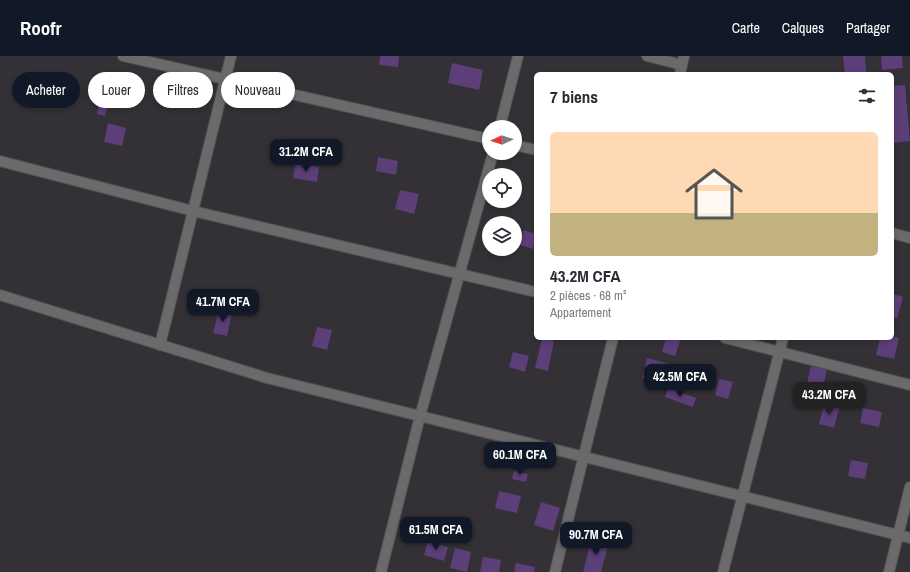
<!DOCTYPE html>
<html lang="fr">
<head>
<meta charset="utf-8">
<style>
  body { margin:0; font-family:"Archivo Narrow",sans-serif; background:#f7f7f7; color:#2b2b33; height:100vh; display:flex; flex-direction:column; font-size:15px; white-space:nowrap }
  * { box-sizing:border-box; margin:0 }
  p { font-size:13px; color:#7c7c81 }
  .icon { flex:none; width:22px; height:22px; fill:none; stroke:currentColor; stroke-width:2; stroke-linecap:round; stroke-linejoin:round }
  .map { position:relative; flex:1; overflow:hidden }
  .details { position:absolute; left:534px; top:16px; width:360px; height:268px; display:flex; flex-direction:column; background:#fff; border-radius:6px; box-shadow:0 2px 6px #0003 }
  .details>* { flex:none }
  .guide { position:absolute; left:12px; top:16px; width:380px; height:36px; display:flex; gap:8px }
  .needle { width:26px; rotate:266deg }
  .tools { position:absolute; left:482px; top:64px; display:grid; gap:8px }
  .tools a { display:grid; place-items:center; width:40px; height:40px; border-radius:50%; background:#fff; box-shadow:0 2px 6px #0003; font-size:20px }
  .price { position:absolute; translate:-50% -34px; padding:0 9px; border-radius:8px; background:#111827; color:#fff; font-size:13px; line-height:26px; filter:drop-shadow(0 1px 2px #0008) }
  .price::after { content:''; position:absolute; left:50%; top:24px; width:12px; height:9px; margin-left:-6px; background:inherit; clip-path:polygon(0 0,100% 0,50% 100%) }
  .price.active { background:#222; color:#fff }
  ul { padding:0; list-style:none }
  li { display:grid; align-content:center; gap:8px; height:212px; padding:0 16px }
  li span { display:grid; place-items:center; height:124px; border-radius:6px; color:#555 }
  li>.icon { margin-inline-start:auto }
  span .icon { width:72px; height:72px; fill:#fffc; stroke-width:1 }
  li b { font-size:17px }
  h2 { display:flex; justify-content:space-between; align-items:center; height:48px; padding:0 16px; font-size:17px }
  .pill { padding:0 14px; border-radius:18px; background:#fff; box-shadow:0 2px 6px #0003; font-size:14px; line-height:36px }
  .pill.active { background:#111827; color:#fff }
  header { display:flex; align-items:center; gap:24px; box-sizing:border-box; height:56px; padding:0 20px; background:#111827; color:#fff }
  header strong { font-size:19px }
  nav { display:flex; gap:22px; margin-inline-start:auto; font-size:14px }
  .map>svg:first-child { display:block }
  .building { fill:#5c3e78 }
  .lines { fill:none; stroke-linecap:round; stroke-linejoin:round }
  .street-casing { stroke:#515053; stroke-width:12 }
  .street { stroke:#6a6a6b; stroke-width:10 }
</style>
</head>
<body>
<header>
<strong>Roofr</strong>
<nav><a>Carte</a><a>Calques</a><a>Partager</a></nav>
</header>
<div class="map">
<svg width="910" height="516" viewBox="0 0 910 516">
  <rect width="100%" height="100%" fill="#333135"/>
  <g class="building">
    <polygon points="380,0 399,0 398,11 379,9"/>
    <polygon points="843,0 865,0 866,16 845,18"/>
    <polygon points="881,0 902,0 903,12 882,14"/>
    <polygon points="452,7 483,14 479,34 448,27"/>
    <polygon points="905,29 910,85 892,87 892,30"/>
    <polygon points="102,33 111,35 105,60 97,58"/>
    <polygon points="108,67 126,72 122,90 104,86"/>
    <polygon points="284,82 297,86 292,103 279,99"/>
    <polygon points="378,101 398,105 396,119 376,115"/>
    <polygon points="296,107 319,111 317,126 293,122"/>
    <polygon points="400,134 419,138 414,158 395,153"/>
    <polygon points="524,174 536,178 533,193 520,189"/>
    <polygon points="893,238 903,241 897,262 892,261 892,243"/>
    <polygon points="219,253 232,256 227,280 213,277"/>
    <polygon points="317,271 332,274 327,294 312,290"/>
    <polygon points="892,280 899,282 894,303 876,299 880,282 892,282"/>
    <polygon points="542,282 554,285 548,315 535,312"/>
    <polygon points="666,282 681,282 675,300 662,296"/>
    <polygon points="513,296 529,300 525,316 509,311"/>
    <polygon points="647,302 670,308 665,328 642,322"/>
    <polygon points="811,310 827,314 823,331 807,327"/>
    <polygon points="719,323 733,326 728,343 715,339"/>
    <polygon points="668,332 696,342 693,351 665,341"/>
    <polygon points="824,349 839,352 834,372 819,368"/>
    <polygon points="863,352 882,356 879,371 860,367"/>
    <polygon points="851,404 868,407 865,423 848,420"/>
    <polygon points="514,415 528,418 526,426 512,423"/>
    <polygon points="499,435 521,440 517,457 495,452"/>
    <polygon points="541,446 560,452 553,475 534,469"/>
    <polygon points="603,466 624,470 620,486 600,481"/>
    <polygon points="592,482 609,486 601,516 583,516"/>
    <polygon points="428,485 448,491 444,505 424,499"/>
    <polygon points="455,492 471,496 467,516 450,512"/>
    <polygon points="483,501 501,504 499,516 480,516"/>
    <polygon points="516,507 535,511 534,516 514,516"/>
  </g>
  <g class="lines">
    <defs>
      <g id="street">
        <polyline points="123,0 489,83"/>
        <polyline points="647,0 682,9"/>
        <polyline points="680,18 684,0"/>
        <polyline points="500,71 518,0"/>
        <polyline points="515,89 536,94"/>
        <polyline points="0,105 193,155 536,236"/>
        <polyline points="892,177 910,182"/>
        <polyline points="0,239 267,322 910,482"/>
        <polyline points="725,282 910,329"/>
        <polyline points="160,289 231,0"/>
        <polyline points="381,516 420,360 493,97"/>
        <polyline points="555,516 613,282"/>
        <polyline points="723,516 783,282"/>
        <polyline points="889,516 910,431"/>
      </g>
    </defs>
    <use href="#street" class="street-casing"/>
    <use href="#street" class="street"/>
  </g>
</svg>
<div class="tools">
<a><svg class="needle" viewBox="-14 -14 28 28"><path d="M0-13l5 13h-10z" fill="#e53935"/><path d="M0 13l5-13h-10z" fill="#7c7c81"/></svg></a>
<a><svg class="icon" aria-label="locate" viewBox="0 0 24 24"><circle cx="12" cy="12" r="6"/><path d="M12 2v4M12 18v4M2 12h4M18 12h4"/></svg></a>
<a><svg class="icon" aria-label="layers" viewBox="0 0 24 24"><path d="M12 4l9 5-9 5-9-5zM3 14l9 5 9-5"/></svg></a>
</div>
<b class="price" style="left:306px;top:117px">31.2M CFA</b>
<b class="price" style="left:223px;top:267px">41.7M CFA</b>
<b class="price" style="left:680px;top:342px">42.5M CFA</b>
<b class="price active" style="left:829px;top:360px">43.2M CFA</b>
<b class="price" style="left:520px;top:420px">60.1M CFA</b>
<b class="price" style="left:436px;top:495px">61.5M CFA</b>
<b class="price" style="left:596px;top:500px">90.7M CFA</b>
<div class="guide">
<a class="pill active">Acheter</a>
<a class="pill">Louer</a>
<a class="pill">Filtres</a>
<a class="pill">Nouveau</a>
</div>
<section class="details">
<h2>7 biens<svg class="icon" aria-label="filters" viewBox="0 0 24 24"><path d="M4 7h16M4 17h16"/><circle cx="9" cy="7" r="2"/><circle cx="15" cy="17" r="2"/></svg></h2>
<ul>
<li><span style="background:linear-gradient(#ffd9b3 65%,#c2b280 0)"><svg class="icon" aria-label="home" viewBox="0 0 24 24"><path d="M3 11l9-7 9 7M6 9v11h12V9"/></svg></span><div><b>43.2M CFA</b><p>2 pièces · 68 m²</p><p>Appartement</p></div></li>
</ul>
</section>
</div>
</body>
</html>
